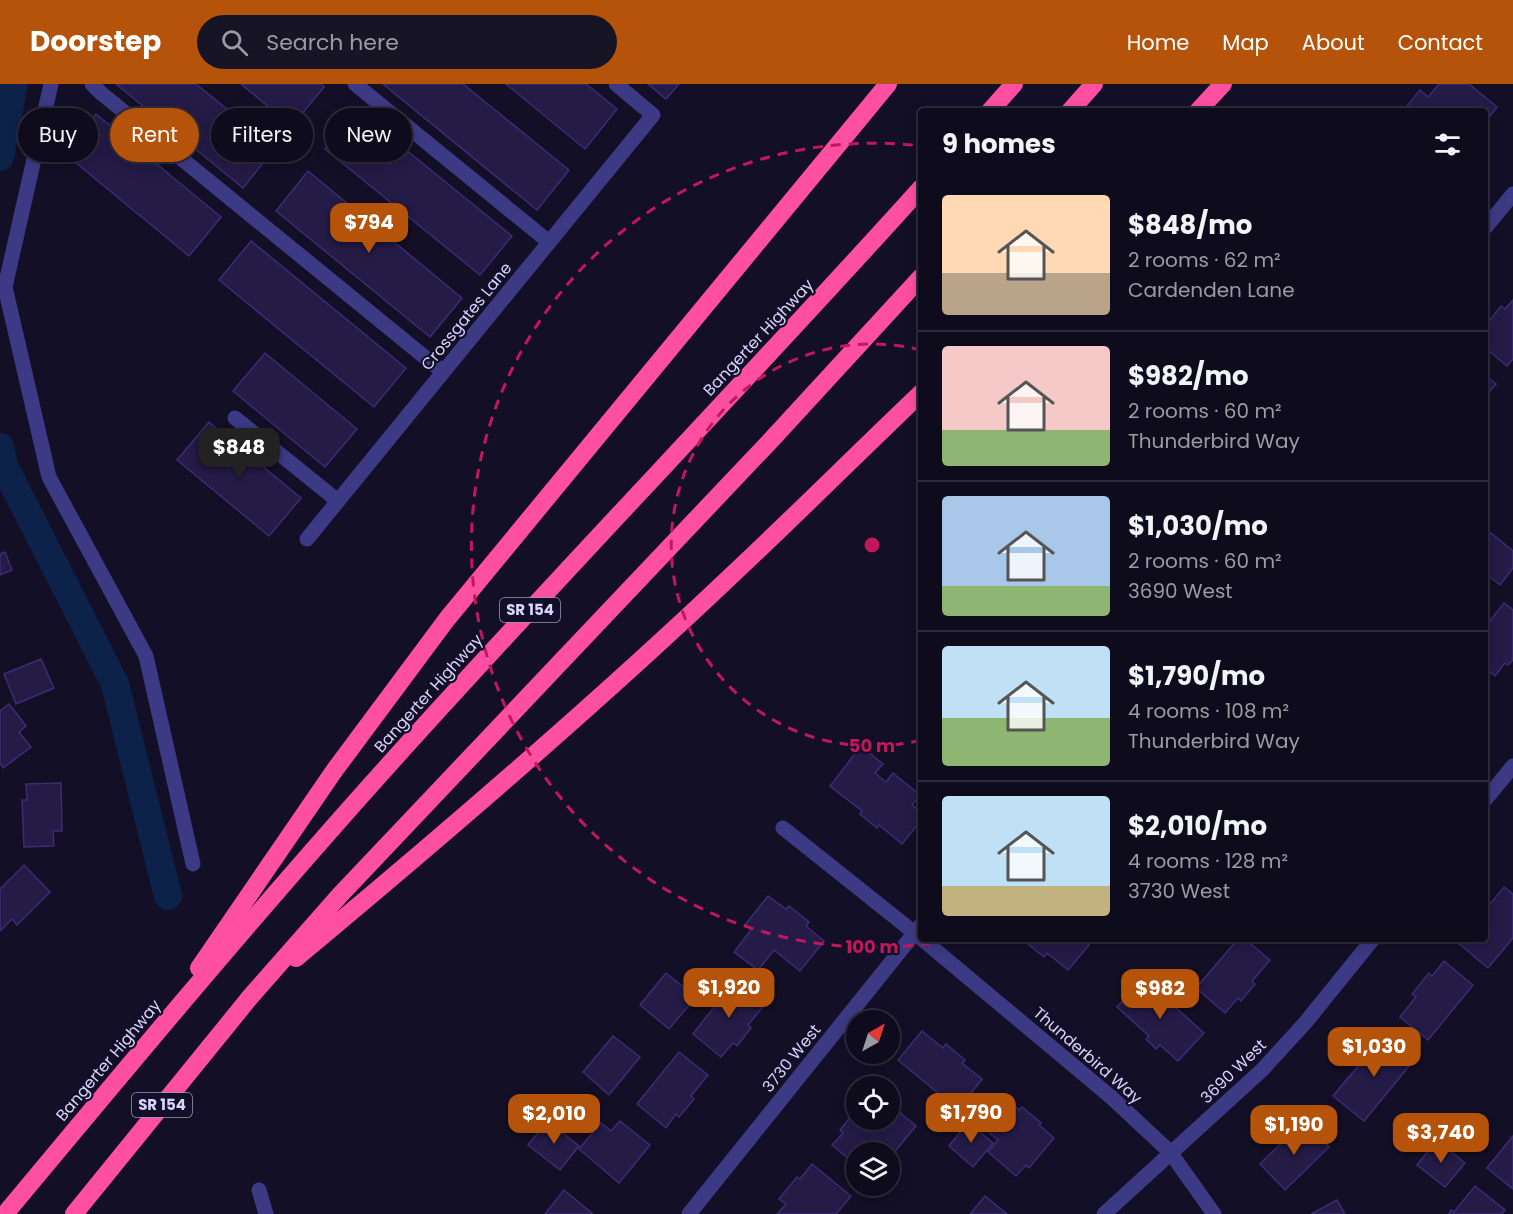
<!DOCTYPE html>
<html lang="en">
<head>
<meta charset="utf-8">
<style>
  body { margin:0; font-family:Poppins,sans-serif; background:#171425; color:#f1f3f6; height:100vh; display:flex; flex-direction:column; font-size:22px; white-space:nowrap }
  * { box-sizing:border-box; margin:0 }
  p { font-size:20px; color:#9b9ba3 }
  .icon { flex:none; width:33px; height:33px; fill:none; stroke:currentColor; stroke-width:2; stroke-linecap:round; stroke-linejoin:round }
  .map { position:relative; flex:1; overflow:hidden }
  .side { position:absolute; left:918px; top:24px; width:570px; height:834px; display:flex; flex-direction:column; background:#0e0b1c; border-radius:6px; box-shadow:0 3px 15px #0003,0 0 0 2px #2e2b3b }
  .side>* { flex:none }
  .hud { position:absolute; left:18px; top:24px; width:570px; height:54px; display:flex; gap:12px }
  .needle { width:39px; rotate:39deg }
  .fabs { position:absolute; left:846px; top:926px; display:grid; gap:12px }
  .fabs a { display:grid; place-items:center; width:54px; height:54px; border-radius:50%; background:#0e0b1c; box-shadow:0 3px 15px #0003,0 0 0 2px #2e2b3b; font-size:30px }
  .price { position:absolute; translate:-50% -51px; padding:0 14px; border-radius:12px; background:#b45309; color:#fff; font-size:20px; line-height:39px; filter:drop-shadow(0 2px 3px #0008) }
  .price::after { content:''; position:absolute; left:50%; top:36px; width:18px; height:14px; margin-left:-9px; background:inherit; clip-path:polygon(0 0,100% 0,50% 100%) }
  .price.active { background:#222; color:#fff }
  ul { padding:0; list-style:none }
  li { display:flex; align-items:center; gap:18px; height:150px; padding:0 24px }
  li+li { border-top:2px solid #2e2b3b }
  li span { display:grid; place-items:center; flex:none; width:168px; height:120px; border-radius:6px; color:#555 }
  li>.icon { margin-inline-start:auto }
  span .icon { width:72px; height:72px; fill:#fffc; stroke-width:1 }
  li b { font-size:26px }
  h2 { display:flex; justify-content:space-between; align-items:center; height:72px; padding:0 24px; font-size:26px }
  .tag { padding:0 21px; border-radius:27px; background:#0e0b1c; box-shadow:0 3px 15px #0003,0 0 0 2px #2e2b3b; font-size:21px; line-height:54px }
  .tag.active { background:#b45309; color:#fff }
  header { display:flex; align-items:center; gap:36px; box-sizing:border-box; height:84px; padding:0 30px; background:#b45309; color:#fff }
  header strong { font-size:28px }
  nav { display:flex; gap:33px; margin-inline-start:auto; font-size:21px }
  .search { width:420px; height:54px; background:#171425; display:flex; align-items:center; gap:15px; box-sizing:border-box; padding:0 21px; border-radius:33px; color:#9b9ba3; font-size:22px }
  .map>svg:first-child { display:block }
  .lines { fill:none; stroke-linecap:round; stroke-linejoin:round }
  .canal { stroke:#0c2248; stroke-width:28 }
  .building { fill:#241b47; stroke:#3b2d73; stroke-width:1.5 }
  .minor { stroke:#3d3a85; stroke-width:15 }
  .highway { stroke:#ff4fa3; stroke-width:18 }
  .ring { fill:none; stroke:#c2185b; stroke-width:3; stroke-dasharray:10 8 }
  .labels { text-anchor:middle; stroke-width:4.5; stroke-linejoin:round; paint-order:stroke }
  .shield { fill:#130f26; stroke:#9e99be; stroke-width:1.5 }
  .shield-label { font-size:15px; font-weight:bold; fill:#d9d4ff }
  .street-label { font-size:16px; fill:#d9d4ff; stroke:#130f26 }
  .centre { fill:#c2185b; stroke:#130f26; stroke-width:3 }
  .ring-label { font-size:18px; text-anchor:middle; font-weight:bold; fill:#c2185b; stroke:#130f26; stroke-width:4.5; stroke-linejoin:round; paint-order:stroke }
</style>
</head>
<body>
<header>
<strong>Doorstep</strong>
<div class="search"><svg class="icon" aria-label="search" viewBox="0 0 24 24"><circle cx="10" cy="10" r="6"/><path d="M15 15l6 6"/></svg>Search here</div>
<nav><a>Home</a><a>Map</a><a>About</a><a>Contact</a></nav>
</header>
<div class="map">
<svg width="1513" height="1130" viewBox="0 0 1513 1130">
  <rect width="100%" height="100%" fill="#130f26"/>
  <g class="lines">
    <g class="canal">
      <polyline points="0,73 14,0"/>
      <polyline points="0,363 4,382 115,600 168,812"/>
    </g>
  </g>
  <g class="building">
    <polygon points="116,0 196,0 275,64 243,104"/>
    <polygon points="241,0 321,0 324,3 292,42"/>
    <polygon points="383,0 463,0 569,86 537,126"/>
    <polygon points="506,0 586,0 617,25 585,65"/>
    <polygon points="648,0 679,0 666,15"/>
    <polygon points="1439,0 1469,0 1497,23 1485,38 1485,27 1403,27 1420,6 1428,13"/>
    <polygon points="357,26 512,152 480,191 325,65"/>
    <polygon points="96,30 221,133 189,172 64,69"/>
    <polygon points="308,87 462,214 430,253 276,127"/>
    <polygon points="251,157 406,284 374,323 219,196"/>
    <polygon points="1513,216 1513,275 1507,282 1485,264 1485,249 1489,244 1486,241 1501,222 1505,225"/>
    <polygon points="265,269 357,345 325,383 233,307"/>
    <polygon points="1485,291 1496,300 1485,313"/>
    <polygon points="209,338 301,414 269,452 177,376"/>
    <polygon points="1491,449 1513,467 1513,484 1500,501 1485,489 1485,456"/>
    <polygon points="5,468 12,486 0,491 0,470"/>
    <polygon points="1504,519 1513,526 1513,576 1508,581 1505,579 1495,592 1485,584 1485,543"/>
    <polygon points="41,575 54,604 16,620 4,590"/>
    <polygon points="9,620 26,642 19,648 31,663 3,684 0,679 0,627"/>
    <polygon points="861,662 883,680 875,689 886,698 893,689 920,711 912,721 921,728 921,736 902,760 879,741 877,744 860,730 862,727 830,702"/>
    <polygon points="61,699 62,747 53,747 54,762 24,763 22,716 27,716 26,700"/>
    <polygon points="24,781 50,808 17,841 12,835 0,847 0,805"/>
    <polygon points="1504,803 1513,810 1513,854 1488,884 1458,859 1462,855 1485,855 1485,822 1489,817 1491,819"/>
    <polygon points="768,812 786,825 789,822 809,838 806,842 824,857 800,887 774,866 758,886 734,868 751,846 745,841"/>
    <polygon points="1022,855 1081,855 1089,861 1068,886 1047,869 1044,873"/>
    <polygon points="1238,855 1245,855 1270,876 1252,897 1255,900 1241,917 1238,914 1225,929 1196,904"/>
    <polygon points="1444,877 1473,901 1428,956 1400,933 1416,913 1412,910 1429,889 1432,892"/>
    <polygon points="666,889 696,913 669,945 640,921"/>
    <polygon points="1143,894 1204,949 1178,977 1160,961 1156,965 1146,955 1149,952 1117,923"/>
    <polygon points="735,896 765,920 748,941 751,944 737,962 733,959 721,973 693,950"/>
    <polygon points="922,947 943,964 946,960 965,976 962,979 982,995 958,1026 898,976"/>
    <polygon points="1385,951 1414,976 1364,1037 1333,1012 1359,981 1356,978 1365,968 1369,971"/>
    <polygon points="613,952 640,973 609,1011 583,988"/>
    <polygon points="679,968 708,991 691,1012 694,1015 679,1033 676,1030 666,1044 637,1020"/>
    <polygon points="1006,1014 1019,1026 1022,1023 1041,1039 1039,1041 1054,1054 1029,1084 1026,1081 1016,1092 988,1068 998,1056 982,1043"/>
    <polygon points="890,1020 916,1042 892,1071 883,1063 879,1068 856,1068 856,1081 832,1061 843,1049 840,1046 856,1026 856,1035 890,1035"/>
    <polygon points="548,1037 579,1062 560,1086 528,1061"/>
    <polygon points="620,1037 650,1061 619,1099 579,1065 601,1039 611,1047"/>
    <polygon points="1304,1037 1329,1063 1285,1106 1260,1080"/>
    <polygon points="968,1038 993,1059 973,1083 949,1062"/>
    <polygon points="1513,1052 1513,1105 1487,1084"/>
    <polygon points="1437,1056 1465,1079 1445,1103 1417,1081"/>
    <polygon points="812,1080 851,1112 836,1130 777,1130 786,1120 779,1115 797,1093 800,1095"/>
    <polygon points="1475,1102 1505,1126 1502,1130 1449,1130 1451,1126 1454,1128"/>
    <polygon points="564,1106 593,1130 545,1130"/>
    <polygon points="985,1112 1007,1130 970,1130"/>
    <polygon points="1337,1116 1345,1130 1311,1130"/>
  </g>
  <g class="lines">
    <g class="minor">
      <polyline points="51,0 5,203 49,393 146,572 193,780"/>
      <polyline points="92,0 101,9 443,288"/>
      <polyline points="355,0 549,158"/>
      <polyline points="1485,144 1513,110"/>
      <polyline points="235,334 338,417"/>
      <polyline points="307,455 653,31 616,0"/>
      <polyline points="1485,716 1513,682"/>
      <polyline points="783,744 921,854"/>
      <polyline points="922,855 1111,1013 1170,1068 1214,1130"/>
      <polyline points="259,1106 266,1130"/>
      <polyline points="689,1130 921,841"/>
      <polyline points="1104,1130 1262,986 1305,939 1373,855"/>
    </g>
    <g class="highway">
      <polyline points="990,27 1014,0"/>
      <polyline points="1070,27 1094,0"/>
      <polyline points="1198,27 1223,0"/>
      <path d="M 296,874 C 445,750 592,624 732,491 C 796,431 858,369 921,309"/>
      <polyline points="199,884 334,687 447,535 888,0"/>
      <path d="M 5,1130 C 125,986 244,843 368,704 C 549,501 739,306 921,104"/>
      <polyline points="74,1130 251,912 340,811 773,354 921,193"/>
    </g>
  </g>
  <g class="ring">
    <path d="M921 656A201 201 0 1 1 921 266"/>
    <path d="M949 856A402 402 0 1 1 921 62"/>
  </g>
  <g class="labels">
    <g class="shield">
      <rect x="500" y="514" width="60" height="24" rx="4.5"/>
      <rect x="132" y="1009" width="60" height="24" rx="4.5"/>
    </g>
    <g class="shield-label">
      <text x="530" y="531">SR 154</text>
      <text x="162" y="1026">SR 154</text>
    </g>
    <g class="street-label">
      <text transform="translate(466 232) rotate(-51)" y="6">Crossgates Lane</text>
      <text transform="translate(758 253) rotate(-47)" y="6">Bangerter Highway</text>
      <text transform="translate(428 609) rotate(-48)" y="6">Bangerter Highway</text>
      <text transform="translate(1088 971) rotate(41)" y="6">Thunderbird Way</text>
      <text transform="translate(791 974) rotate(-51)" y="6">3730 West</text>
      <text transform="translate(108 976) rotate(-50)" y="6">Bangerter Highway</text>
      <text transform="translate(1233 987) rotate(-44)" y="6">3690 West</text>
    </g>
  </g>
  <circle cx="872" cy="461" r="9" class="centre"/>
  <g class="ring-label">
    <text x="872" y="668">50 m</text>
    <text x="872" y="869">100 m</text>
  </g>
</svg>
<div class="fabs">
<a><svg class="needle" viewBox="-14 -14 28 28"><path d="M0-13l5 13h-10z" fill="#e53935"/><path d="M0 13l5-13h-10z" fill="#9b9ba3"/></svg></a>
<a><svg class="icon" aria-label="locate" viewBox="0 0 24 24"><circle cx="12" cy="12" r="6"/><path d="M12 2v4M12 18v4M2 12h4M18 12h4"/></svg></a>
<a><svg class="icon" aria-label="layers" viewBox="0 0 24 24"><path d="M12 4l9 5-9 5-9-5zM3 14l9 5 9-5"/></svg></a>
</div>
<b class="price" style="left:369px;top:170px">$794</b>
<b class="price active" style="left:239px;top:395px">$848</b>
<b class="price" style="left:729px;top:935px">$1,920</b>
<b class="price" style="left:1160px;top:936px">$982</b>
<b class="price" style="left:1374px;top:994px">$1,030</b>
<b class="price" style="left:971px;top:1060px">$1,790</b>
<b class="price" style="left:554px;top:1061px">$2,010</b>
<b class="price" style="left:1294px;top:1072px">$1,190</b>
<b class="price" style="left:1441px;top:1080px">$3,740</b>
<div class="hud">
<a class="tag">Buy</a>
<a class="tag active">Rent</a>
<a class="tag">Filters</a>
<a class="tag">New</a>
</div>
<section class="side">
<h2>9 homes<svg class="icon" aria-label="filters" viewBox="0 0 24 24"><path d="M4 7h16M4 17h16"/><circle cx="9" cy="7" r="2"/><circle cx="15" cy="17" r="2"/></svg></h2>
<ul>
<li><span style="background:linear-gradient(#ffd9b3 65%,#b9a48a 0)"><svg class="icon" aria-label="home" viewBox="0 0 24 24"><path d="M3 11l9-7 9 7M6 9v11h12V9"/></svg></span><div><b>$848/mo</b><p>2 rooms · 62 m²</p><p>Cardenden Lane</p></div></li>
<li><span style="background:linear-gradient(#f6c9c9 70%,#8fb573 0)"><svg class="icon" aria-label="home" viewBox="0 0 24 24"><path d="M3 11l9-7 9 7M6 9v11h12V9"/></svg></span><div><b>$982/mo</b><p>2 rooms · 60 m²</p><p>Thunderbird Way</p></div></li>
<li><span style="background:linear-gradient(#a9c7e8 75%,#8fb573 0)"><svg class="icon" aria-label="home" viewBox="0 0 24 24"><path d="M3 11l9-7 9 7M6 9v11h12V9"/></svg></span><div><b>$1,030/mo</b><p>2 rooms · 60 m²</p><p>3690 West</p></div></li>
<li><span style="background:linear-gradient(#bfe0f5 60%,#8fb573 0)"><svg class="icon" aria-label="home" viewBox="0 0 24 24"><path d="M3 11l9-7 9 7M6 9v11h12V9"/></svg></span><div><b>$1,790/mo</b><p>4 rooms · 108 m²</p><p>Thunderbird Way</p></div></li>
<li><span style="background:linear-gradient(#bfe0f5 75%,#c2b280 0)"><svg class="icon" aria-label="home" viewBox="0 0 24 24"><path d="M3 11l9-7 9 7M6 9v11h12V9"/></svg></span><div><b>$2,010/mo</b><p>4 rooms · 128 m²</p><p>3730 West</p></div></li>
</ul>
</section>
</div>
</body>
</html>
